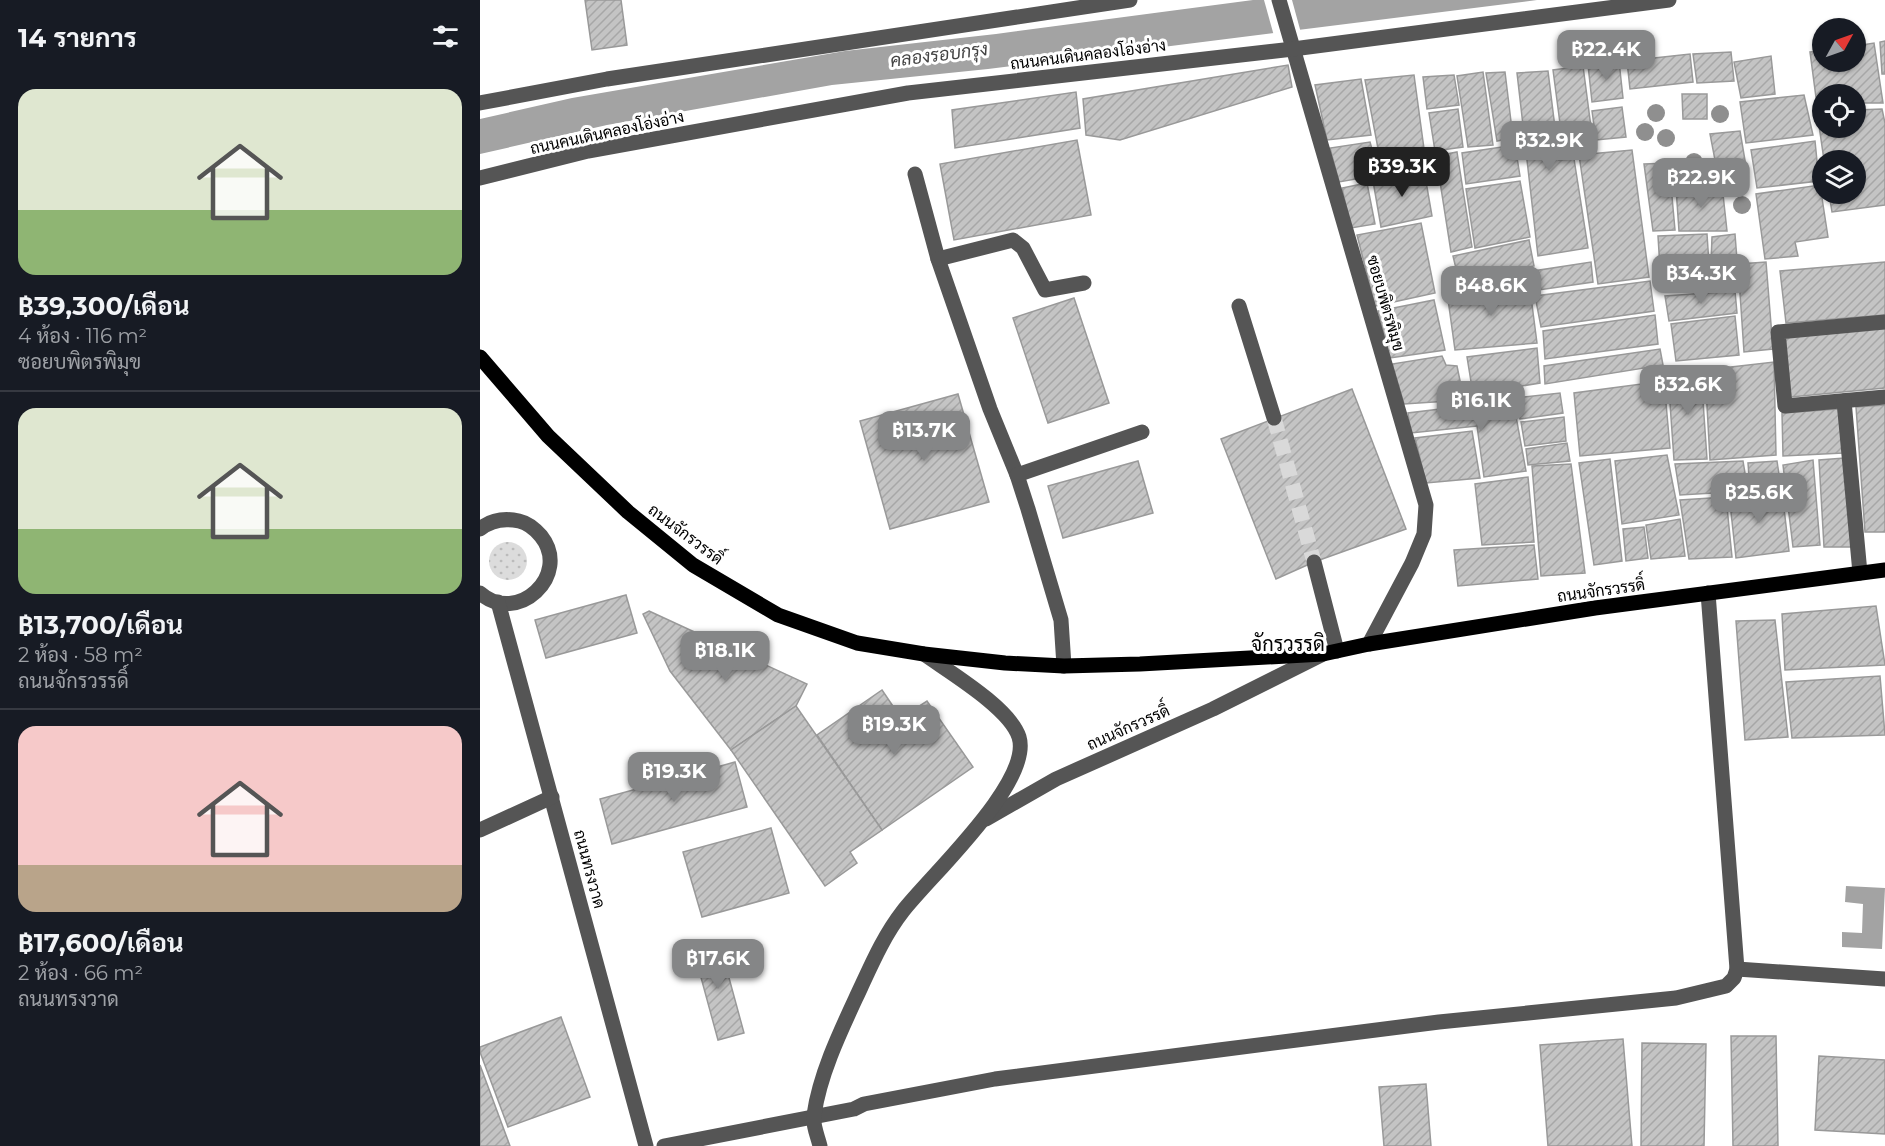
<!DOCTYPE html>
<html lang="th">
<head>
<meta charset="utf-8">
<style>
  body { margin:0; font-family:Montserrat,Sarabun,sans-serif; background:#242831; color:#f1f3f6; height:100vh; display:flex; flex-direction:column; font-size:22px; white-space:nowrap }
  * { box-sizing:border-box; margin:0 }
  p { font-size:20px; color:#9ea1a6 }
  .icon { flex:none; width:33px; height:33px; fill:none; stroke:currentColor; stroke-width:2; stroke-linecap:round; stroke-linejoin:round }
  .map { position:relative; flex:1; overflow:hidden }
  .sheet { display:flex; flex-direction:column; background:#171b24; width:480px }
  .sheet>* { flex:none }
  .needle { width:39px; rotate:50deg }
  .fabs { position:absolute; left:1332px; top:18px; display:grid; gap:12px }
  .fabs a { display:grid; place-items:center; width:54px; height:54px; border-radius:50%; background:#171b24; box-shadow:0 2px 4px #0004; font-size:30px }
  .price { position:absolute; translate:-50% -51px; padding:0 14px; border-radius:12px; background:#858687; color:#fff; font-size:20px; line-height:39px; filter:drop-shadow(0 2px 3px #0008) }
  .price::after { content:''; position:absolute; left:50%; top:36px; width:18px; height:14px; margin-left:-9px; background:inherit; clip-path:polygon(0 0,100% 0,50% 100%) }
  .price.selected { background:#222; color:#fff }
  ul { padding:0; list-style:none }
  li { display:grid; align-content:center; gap:12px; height:318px; padding:0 18px }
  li+li { border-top:2px solid #363941 }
  li span { display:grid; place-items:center; height:186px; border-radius:18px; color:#555 }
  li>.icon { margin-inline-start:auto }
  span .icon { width:108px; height:108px; fill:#fffc; stroke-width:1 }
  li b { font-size:26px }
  h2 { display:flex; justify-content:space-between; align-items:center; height:72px; padding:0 18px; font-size:26px }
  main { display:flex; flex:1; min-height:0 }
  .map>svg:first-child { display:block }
  .garden { fill:url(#garden-dots) }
  .water { fill:#a3a3a3 }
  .pier { fill:#fff }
  .building { fill:url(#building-hatch); stroke:#999; stroke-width:1.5 }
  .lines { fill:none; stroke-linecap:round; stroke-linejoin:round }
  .minor-tunnel { stroke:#d9d9d9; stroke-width:15; stroke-dasharray:15 8; stroke-linecap:butt }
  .minor { stroke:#555; stroke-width:15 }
  .major { stroke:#000; stroke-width:15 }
  .tree { fill:#8f8f8f }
  .labels { text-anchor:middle; stroke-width:6; stroke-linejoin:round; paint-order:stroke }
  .street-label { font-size:16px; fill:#000; stroke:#fff }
  .water-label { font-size:18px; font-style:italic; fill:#444; stroke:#fff }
  .quarter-label { font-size:20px; fill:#000; stroke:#fff }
</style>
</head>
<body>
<main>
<section class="sheet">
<h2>14 รายการ<svg class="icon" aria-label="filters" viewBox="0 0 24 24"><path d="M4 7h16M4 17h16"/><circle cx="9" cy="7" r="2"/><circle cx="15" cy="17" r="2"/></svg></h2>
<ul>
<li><span style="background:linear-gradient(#dfe7d0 65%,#8fb573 0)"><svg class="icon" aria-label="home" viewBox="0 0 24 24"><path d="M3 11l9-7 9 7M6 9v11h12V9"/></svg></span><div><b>฿39,300/เดือน</b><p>4 ห้อง · 116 m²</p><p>ซอยบพิตรพิมุข</p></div></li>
<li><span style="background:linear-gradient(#dfe7d0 65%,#8fb573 0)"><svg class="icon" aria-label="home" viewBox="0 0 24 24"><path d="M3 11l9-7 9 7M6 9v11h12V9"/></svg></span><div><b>฿13,700/เดือน</b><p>2 ห้อง · 58 m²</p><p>ถนนจักรวรรดิ์</p></div></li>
<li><span style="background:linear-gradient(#f6c9c9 75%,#b9a48a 0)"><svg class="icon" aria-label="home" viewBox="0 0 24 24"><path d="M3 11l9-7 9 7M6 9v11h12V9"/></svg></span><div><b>฿17,600/เดือน</b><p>2 ห้อง · 66 m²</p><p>ถนนทรงวาด</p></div></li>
</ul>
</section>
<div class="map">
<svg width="1405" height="1146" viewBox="0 0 1405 1146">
  <defs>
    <pattern id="garden-dots" width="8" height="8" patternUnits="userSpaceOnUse" patternTransform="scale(1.5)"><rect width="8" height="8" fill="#dcdcdc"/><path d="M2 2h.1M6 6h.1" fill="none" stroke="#bbb" stroke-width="1.8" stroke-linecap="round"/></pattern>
    <pattern id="building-hatch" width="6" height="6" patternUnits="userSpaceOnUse" patternTransform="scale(1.5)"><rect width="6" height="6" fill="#c4c4c4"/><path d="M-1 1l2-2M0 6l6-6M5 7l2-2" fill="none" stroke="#a7a7a7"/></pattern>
  </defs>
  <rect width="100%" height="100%" fill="#fff"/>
  <circle class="garden" cx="28" cy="561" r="19"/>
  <g class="water">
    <polygon points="773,0 1057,0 508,69 352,85 127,125 0,154 0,119 92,98 365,51 516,34"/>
    <polygon points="1366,886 1405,888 1402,949 1362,947 1362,932 1382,933 1383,904 1365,902"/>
  </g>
  <polygon class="pier" points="784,0 812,0 821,33 794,36"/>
  <g class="building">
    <polygon points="105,0 141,0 147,45 112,50"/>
    <polygon points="1405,41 1405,74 1402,74 1400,42"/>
    <polygon points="1394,43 1403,103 1376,103 1376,94 1342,94 1342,104 1337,105 1330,52 1342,51 1342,62 1376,62 1376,46"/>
    <polygon points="1251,52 1254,81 1217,83 1213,54"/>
    <polygon points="1210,54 1213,82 1150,89 1147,61"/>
    <polygon points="1291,56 1295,94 1261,98 1254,62"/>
    <polygon points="1139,61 1143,98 1112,102 1108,65"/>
    <polygon points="808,65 812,87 640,140 606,135 603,99"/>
    <polygon points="1103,66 1114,150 1084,154 1073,70"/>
    <polygon points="1068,71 1079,160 1094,159 1108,248 1058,256 1037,73"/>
    <polygon points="1003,72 1013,145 988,147 977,76"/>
    <polygon points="1025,72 1033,138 1017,141 1006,73"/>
    <polygon points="934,75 945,156 900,159 885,80"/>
    <polygon points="974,75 979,105 947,109 943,77"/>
    <polygon points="881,79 891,135 847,140 835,85"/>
    <polygon points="596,92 600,128 475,148 472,110"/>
    <polygon points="1202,94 1227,94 1227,119 1203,119"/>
    <polygon points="1324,95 1333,135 1266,143 1260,102"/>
    <polygon points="1142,107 1146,137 1116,140 1112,111"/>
    <polygon points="978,109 983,147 955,151 949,113"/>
    <polygon points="1402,109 1405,123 1405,205 1352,212 1349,194 1376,194 1376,160 1344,160 1337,112 1342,112 1342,128 1376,128 1376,110"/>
    <polygon points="1260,131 1268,178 1239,181 1230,134"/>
    <polygon points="597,140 611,215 474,240 460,164"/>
    <polygon points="1335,141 1339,181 1277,188 1271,150"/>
    <polygon points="890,142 899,175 859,182 850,148"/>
    <polygon points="1035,145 1040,176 986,184 982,153"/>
    <polygon points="1152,150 1169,277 1118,284 1099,155"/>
    <polygon points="977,152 992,247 971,252 956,156"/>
    <polygon points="1189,163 1195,230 1173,231 1164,164"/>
    <polygon points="944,170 952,216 901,227 893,181"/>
    <polygon points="1040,181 1050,237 995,248 986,189"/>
    <polygon points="887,183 895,224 871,228 862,188"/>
    <polygon points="1242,185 1247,231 1199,231 1196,188"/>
    <polygon points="1340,185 1348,237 1315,242 1318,256 1285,259 1276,194"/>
    <polygon points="941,223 955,293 895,306 877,235"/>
    <polygon points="1227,234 1229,264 1180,268 1178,236"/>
    <polygon points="1255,234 1257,260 1231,263 1232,237"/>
    <polygon points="1049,240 1054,266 979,281 973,256"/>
    <polygon points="1111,262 1113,282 1045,292 1040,273"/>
    <polygon points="1286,262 1293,349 1264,352 1258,264"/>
    <polygon points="1405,262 1405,315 1306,323 1300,271"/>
    <polygon points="1253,264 1254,286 1187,292 1184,274"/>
    <polygon points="1036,280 1040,300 1051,297 1057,343 975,350 967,292"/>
    <polygon points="1170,281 1174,311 1061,327 1055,296"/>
    <polygon points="1255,291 1257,313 1189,321 1185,296"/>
    <polygon points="594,298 629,403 568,423 533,318"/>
    <polygon points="954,300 965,350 910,358 898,311"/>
    <polygon points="1175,315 1178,344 1065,359 1063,331"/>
    <polygon points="1255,316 1259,355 1196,361 1191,324"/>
    <polygon points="1405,328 1405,388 1311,397 1305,335"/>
    <polygon points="1057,348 1060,383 993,394 987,357"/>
    <polygon points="1180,349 1183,365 1065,384 1064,366"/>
    <polygon points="962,356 966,365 977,366 984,400 924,404 912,364"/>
    <polygon points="1294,362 1296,455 1230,460 1225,370"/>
    <polygon points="1221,372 1227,459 1194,460 1188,375"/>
    <polygon points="1184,381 1190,448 1100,456 1094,393"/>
    <polygon points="872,389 926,529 834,562 796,579 741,439"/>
    <polygon points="1080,393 1083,413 1040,419 1035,398"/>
    <polygon points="478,394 509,502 410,529 380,421"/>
    <polygon points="1033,400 1046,471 1004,477 997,426 931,433 928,413"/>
    <polygon points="1405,405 1405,532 1385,532 1376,407"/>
    <polygon points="1358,409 1363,453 1303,456 1302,413"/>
    <polygon points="1084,417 1086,441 1045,446 1041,422"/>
    <polygon points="992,431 1000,478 946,483 935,438"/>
    <polygon points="1087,443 1090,461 1048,465 1046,449"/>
    <polygon points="1187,455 1199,515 1142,524 1135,461"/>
    <polygon points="1364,458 1372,547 1344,547 1339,460"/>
    <polygon points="1130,459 1142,561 1114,565 1099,463"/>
    <polygon points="1333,460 1340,545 1313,547 1303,465"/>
    <polygon points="658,461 673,513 583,538 568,486"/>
    <polygon points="1263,461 1268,491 1200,495 1195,464"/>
    <polygon points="1297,461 1301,488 1270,490 1268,463"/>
    <polygon points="1091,464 1105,573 1061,576 1052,466"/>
    <polygon points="1048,477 1054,542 1002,545 995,484"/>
    <polygon points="1302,491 1309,551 1256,558 1249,494"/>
    <polygon points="1246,497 1252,557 1209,559 1200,500"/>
    <polygon points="1200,519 1205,556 1171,559 1166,525"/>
    <polygon points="1164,527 1168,558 1146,561 1143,529"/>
    <polygon points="1054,545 1058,579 978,586 974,550"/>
    <polygon points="146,595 157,633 66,658 55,620"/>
    <polygon points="1396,606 1405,665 1305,670 1302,614"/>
    <polygon points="169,611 327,684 316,706 251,750 190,671 163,614"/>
    <polygon points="1295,620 1308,737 1265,740 1256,621"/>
    <polygon points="1400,676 1405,735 1312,738 1306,682"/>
    <polygon points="402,690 421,718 447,701 493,767 402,830 337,735"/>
    <polygon points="316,706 402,830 370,852 377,863 345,886 251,750"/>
    <polygon points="255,762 267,807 132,844 120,799"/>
    <polygon points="291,828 309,893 222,917 203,852"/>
    <polygon points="239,941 264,1033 238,1040 213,948"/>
    <polygon points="81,1017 110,1097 28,1127 0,1052 0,1047"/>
    <polygon points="1251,1036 1296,1036 1298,1146 1253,1146"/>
    <polygon points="1143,1039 1152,1146 1068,1146 1060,1045"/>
    <polygon points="1162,1043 1226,1044 1224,1146 1161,1146"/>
    <polygon points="1339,1056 1405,1060 1405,1134 1335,1130"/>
    <polygon points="0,1065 30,1146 0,1146"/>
    <polygon points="946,1084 951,1146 904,1146 899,1087"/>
  </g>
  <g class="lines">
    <polyline class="minor-tunnel" points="794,418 834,562"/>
    <g class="minor">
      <polyline points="799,0 946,505 944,534 932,563 889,644"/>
      <polyline points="0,103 127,79 650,0"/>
      <polyline points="435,174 458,259 510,409 537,475 548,509 581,620 584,666"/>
      <polyline points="0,178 108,151 428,93 813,49 1189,0"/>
      <polyline points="458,259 533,240 543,248 565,290 604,283"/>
      <polyline points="759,306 794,418"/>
      <polyline points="1405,322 1298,332 1305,406 1405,397"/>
      <polyline points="1364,401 1380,573"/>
      <polyline points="537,475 662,432"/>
      <path d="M 0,529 C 11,520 25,518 39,521 C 48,523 55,529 61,536 C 92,575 37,626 0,593"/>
      <polyline points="834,562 857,651"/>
      <polyline points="18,602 166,1146"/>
      <polyline points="506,819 576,779 733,709 843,654"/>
      <polyline points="0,830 72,797"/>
      <polyline points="1257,969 1405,979"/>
      <polyline points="184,1146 374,1109 384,1104 515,1079 739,1050 959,1022 1196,998 1246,986 1254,978 1257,969 1228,593"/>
      <path d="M 340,1146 C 338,1137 332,1124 334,1115 C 340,1072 363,1026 381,987 C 393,961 405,934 423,911 C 450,876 553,782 539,737 C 530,708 469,672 444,654"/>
    </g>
    <polyline class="major" points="0,357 68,436 148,512 213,565 298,615 377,643 444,654 525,663 584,666 660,664 843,654 889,644 1115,608 1405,570"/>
  </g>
  <g class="tree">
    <circle cx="1176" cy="113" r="9"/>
    <circle cx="1240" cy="114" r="9"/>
    <circle cx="1165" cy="132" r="9"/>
    <circle cx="1186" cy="138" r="9"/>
    <circle cx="1214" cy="162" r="9"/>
    <circle cx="1262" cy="205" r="9"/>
  </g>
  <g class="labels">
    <g class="street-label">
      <text transform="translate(608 54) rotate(-7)" y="6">ถนนคนเดินคลองโอ่งอ่าง</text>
      <text transform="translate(127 132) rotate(-12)" y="6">ถนนคนเดินคลองโอ่งอ่าง</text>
      <text transform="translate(906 303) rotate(74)" y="6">ซอยบพิตรพิมุข</text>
      <text transform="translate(206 534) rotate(37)" y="6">ถนนจักรวรรดิ์</text>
      <text transform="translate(1121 590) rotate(-8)" y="6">ถนนจักรวรรดิ์</text>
      <text transform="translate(648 727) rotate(-24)" y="6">ถนนจักรวรรดิ์</text>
      <text transform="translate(110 869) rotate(75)" y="6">ถนนทรงวาด</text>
    </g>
    <g class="water-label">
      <text transform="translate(459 55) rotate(-7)" y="6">คลองรอบกรุง</text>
    </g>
    <g class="quarter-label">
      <text x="808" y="651">จักรวรรดิ</text>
    </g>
  </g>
</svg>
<div class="fabs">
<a><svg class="needle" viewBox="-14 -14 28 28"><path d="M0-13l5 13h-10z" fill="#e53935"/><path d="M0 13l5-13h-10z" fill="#9ea1a6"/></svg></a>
<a><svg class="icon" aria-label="locate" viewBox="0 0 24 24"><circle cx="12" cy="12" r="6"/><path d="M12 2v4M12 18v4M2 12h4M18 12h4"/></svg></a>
<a><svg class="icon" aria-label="layers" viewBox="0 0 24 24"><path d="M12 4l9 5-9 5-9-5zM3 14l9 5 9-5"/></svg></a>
</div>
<b class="price" style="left:1126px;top:81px">฿22.4K</b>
<b class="price" style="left:1069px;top:172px">฿32.9K</b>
<b class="price selected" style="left:922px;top:198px">฿39.3K</b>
<b class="price" style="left:1221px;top:209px">฿22.9K</b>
<b class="price" style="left:1221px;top:305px">฿34.3K</b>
<b class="price" style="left:1011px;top:317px">฿48.6K</b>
<b class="price" style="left:1208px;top:416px">฿32.6K</b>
<b class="price" style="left:1001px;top:432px">฿16.1K</b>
<b class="price" style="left:444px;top:462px">฿13.7K</b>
<b class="price" style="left:1279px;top:524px">฿25.6K</b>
<b class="price" style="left:245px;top:682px">฿18.1K</b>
<b class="price" style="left:414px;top:756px">฿19.3K</b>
<b class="price" style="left:194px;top:803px">฿19.3K</b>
<b class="price" style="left:238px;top:990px">฿17.6K</b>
</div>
</main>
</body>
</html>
